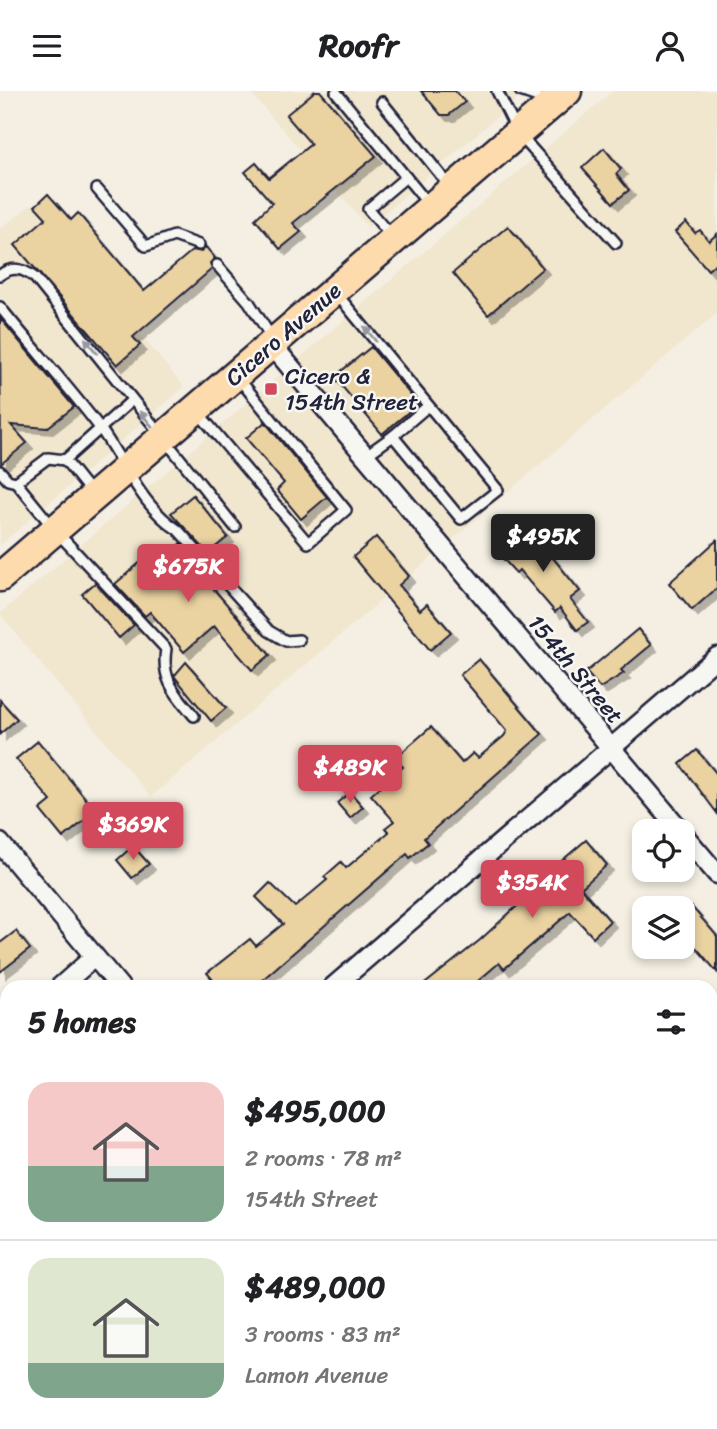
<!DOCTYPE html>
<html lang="en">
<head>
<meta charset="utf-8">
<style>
  body { margin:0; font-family:Sriracha,sans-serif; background:#f6f6f6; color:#202124; height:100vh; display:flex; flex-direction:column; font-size:26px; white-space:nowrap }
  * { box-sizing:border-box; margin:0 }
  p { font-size:23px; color:#757577 }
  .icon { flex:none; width:38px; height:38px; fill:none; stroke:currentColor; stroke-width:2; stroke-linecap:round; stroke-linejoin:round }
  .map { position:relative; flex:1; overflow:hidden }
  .panel { position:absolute; left:0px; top:889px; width:718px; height:450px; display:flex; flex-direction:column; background:#fff; border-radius:21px 21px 0 0; box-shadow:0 4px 10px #0003 }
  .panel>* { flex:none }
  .buttons { position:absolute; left:632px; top:728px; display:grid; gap:14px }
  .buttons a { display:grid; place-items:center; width:63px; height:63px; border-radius:14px; background:#fff; box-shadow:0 4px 10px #0003; font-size:35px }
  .price { position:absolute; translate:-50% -60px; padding:0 16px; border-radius:7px; background:#d1495b; color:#fff; font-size:23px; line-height:46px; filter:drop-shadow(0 2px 4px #0008) }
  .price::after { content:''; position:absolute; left:50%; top:42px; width:21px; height:16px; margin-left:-10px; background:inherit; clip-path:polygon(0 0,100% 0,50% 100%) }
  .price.on { background:#222; color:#fff }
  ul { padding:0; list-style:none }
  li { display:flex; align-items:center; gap:21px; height:175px; padding:0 28px }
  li+li { border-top:2px solid #e0e0e0 }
  li span { display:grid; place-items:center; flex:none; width:196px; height:140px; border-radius:21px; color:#555 }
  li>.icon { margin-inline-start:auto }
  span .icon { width:84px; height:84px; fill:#fffc; stroke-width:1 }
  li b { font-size:30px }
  h2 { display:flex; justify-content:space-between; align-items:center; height:84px; padding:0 28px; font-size:30px }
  header { display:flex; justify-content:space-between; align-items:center; height:91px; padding:0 28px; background:#fff; font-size:32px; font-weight:800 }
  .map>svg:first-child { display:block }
  .built { fill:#f1e6ce }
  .green { fill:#a9e7ae; stroke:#668474; stroke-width:2 }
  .building { fill:#ead2a1; stroke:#22223b; stroke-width:2; filter:url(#shadow) }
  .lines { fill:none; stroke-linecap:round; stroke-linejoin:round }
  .lane-casing { stroke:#22223b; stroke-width:14 }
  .street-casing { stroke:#22223b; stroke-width:23 }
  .primary-casing { stroke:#22223b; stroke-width:33 }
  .lane { stroke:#f6f6f2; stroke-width:9 }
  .street { stroke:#f6f6f2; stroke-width:18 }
  .primary { stroke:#fedbac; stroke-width:28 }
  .oneway { fill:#9797a0 }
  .poi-dot { fill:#d1495b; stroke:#f6f6f2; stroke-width:2.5 }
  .labels { text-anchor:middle; stroke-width:5; stroke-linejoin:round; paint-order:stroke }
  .street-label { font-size:23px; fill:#22223b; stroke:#f6f6f2 }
  .poi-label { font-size:23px; fill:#22223b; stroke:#f6f6f2; text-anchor:start }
</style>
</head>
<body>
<header><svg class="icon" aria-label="menu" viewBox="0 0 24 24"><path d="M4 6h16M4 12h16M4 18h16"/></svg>Roofr<svg class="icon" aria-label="person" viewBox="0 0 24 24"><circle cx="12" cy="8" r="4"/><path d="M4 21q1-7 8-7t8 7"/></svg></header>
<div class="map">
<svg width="717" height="1338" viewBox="0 0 717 1338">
  <defs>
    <filter id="shadow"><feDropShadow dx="6" dy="6" stdDeviation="0" flood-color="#0004"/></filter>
  </defs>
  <rect width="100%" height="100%" fill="#f4efe2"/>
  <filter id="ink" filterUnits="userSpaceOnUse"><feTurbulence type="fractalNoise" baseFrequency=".0143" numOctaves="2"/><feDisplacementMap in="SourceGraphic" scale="14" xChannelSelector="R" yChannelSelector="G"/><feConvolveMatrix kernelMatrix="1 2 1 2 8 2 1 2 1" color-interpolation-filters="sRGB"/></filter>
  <g filter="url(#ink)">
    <g class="built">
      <polygon points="249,0 527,0 368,136"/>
      <polygon points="613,0 717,0 717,222 151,706 0,523"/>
      <polygon points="32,113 184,296 0,454 0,138"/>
    </g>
    <polygon class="green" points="717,1278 717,1338 648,1338 655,1332 710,1332 711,1284"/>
    <g class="building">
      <polygon points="315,0 320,0 376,65 293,132 301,141 280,158 255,128 272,112 245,81 256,72 269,87 311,53 286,24"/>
      <polygon points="421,0 455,0 465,11 449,24 441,24"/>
      <polygon points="604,57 621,78 616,83 629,99 613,112 582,77"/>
      <polygon points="48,103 71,129 78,122 144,200 193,159 201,161 206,156 215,167 210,172 212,178 133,246 140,254 117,274 15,154 46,127 35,115"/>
      <polygon points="686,131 695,142 700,139 709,150 717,143 717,171 708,179 675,141"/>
      <polygon points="508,135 543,177 488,224 453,182"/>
      <polygon points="0,227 74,316 47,337 11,334 27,352 1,373"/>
      <polygon points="371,256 418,313 382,343 334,286"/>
      <polygon points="265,331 327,406 301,428 277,399 284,392 246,347"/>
      <polygon points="193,404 228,446 208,462 171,422"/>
      <polygon points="527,435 580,500 570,508 588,531 577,539 560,517 555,521 519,479 516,482 497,461"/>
      <polygon points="376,446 409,485 399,494 420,519 427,513 451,541 430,559 353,466"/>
      <polygon points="717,449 717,497 692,519 669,492"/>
      <polygon points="181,452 204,478 200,482 270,564 252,579 214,535 184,561 150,521 145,525 115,493 143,469 151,478"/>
      <polygon points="95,492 134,534 119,547 82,503"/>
      <polygon points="638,538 651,554 621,579 624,582 600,597 586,581"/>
      <polygon points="479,568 542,643 424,747 428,752 410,767 407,763 254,896 219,896 207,882 250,848 256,855 283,833 256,806 270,792 295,816 327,789 324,786 341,771 346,777 389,741 385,737 394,730 371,704 403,676 395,667 431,636 462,672 473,662 478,667 504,645 507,640 460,584"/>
      <polygon points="186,571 226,617 211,630 174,585"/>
      <polygon points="0,609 17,628 0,643"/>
      <polygon points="38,650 96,720 63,747 40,719 51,710 16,668"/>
      <polygon points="697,659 717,683 717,722 680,673"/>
      <polygon points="350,701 363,716 350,727 337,712"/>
      <polygon points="586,749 607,774 581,797 610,830 593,846 570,821 504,878 499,872 471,896 421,896 480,849 540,794 537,791"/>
      <polygon points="133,755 149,773 132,787 117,769"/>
      <polygon points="692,816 717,845 717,881 682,840 682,824"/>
      <polygon points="16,840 30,858 0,881 0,852"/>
    </g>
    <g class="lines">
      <defs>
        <g id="lane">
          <polyline points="497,0 518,42 616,152"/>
          <polyline points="520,0 549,10"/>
          <polyline points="336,1 430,115"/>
          <polyline points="382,11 451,97"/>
          <polyline points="97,98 146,155 174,145 199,154"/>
          <polyline points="391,145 368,118 406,86"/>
          <polyline points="217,174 249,211 273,249"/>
          <path d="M 0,184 C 13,174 24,178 35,187 L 235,436"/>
          <polyline points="336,202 498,399 461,428 393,345 365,365"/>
          <path d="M 0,216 C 33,257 69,296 100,337 C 125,372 141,415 178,439 L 269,540 L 286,550 L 299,549"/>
          <path d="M 131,310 L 65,369 L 48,367 L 16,391 L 55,439 L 166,558 C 161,589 175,602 194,625"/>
          <polyline points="197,320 308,452 346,419 239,288"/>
          <polyline points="393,345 428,315"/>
          <polyline points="65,369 93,404"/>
          <polyline points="0,380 8,389 16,391"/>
        </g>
        <g id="street">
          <polyline points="271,253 681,740"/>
          <polyline points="682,742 717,783"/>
          <polyline points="0,752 120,896"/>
          <polyline points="60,896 94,866"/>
          <polyline points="333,896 717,566"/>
          <polyline points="0,948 7,942"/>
          <polyline points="710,1274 717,1268"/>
          <polyline points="490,1332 495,1338"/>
          <polyline points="92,1338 99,1332"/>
          <polyline points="636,1338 643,1332"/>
        </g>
        <polyline id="primary" points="0,486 567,0"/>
      </defs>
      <use href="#lane" class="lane-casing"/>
      <use href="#street" class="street-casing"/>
      <use href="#primary" class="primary-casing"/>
      <use href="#lane" class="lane"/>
      <use href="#street" class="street"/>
      <use href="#primary" class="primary"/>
    </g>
    <defs><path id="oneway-solid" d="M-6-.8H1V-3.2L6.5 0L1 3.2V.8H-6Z" transform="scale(1.75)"/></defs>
    <g class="oneway">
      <use href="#oneway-solid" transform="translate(370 243) rotate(-129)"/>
      <use href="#oneway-solid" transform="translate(91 255) rotate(-129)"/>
      <use href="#oneway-solid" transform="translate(146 328) rotate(-129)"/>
    </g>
  </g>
  <rect class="poi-dot" x="264" y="291" width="14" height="14" rx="3.5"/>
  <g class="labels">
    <g class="street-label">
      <text transform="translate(283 243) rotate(-41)" y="8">Cicero Avenue</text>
      <text transform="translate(576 578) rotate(50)" y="8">154th Street</text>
    </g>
    <g class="poi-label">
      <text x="285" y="293">Cicero &amp;<tspan x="285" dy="26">154th Street</tspan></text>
    </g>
  </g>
</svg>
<div class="buttons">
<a><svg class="icon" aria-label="locate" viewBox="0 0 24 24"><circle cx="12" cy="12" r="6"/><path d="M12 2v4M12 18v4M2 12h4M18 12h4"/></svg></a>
<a><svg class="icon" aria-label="layers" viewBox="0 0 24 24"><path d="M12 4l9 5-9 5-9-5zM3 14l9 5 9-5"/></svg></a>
</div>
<b class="price on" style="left:543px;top:483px">$495K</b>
<b class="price" style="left:188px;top:513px">$675K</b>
<b class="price" style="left:350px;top:714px">$489K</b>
<b class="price" style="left:133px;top:771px">$369K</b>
<b class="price" style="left:532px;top:829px">$354K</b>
<section class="panel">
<h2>5 homes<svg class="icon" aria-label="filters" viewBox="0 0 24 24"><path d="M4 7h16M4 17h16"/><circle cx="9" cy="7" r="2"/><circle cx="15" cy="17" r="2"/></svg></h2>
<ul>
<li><span style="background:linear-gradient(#f6c9c9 60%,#7fa58c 0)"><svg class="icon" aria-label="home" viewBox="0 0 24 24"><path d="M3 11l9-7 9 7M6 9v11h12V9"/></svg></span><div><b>$495,000</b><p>2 rooms · 78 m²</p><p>154th Street</p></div></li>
<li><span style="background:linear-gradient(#dfe7d0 75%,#7fa58c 0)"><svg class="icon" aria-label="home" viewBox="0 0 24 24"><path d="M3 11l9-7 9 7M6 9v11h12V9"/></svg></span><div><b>$489,000</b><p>3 rooms · 83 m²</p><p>Lamon Avenue</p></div></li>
</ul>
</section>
</div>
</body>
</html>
